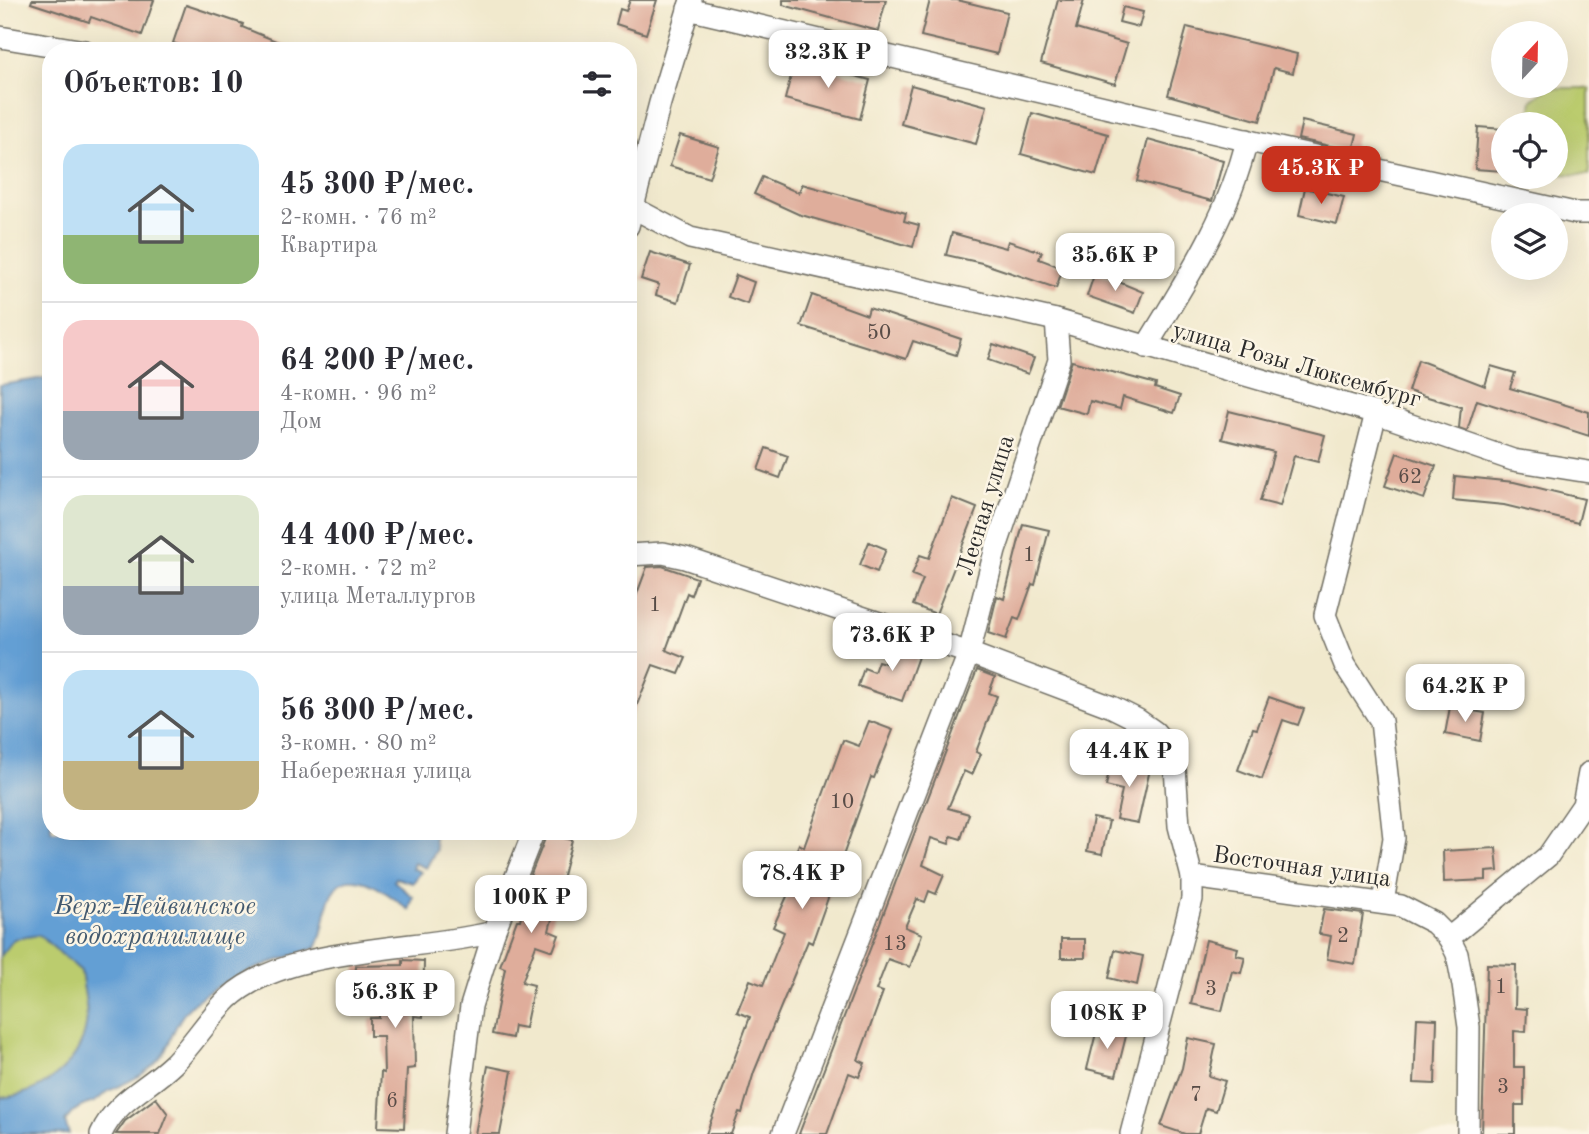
<!DOCTYPE html>
<html lang="ru">
<head>
<meta charset="utf-8">
<style>
  body { margin:0; font-family:"Old Standard TT",serif; background:#f7f7f7; color:#2b2b33; height:100vh; display:flex; flex-direction:column; font-size:26px; white-space:nowrap }
  * { box-sizing:border-box; margin:0 }
  p { font-size:23px; color:#7c7c81 }
  .icon { flex:none; width:38px; height:38px; fill:none; stroke:currentColor; stroke-width:2; stroke-linecap:round; stroke-linejoin:round }
  .map { position:relative; flex:1; overflow:hidden }
  .drawer { position:absolute; left:42px; top:42px; width:595px; height:798px; display:flex; flex-direction:column; background:#fff; border-radius:28px; box-shadow:0 7px 28px #0002 }
  .drawer>* { flex:none }
  .needle { width:46px; rotate:22deg }
  .tools { position:absolute; left:1491px; top:21px; display:grid; gap:14px }
  .tools a { display:grid; place-items:center; width:77px; height:77px; border-radius:50%; background:#fff; box-shadow:0 7px 28px #0002; font-size:35px }
  .price { position:absolute; translate:-50% -60px; padding:0 16px; border-radius:14px; background:#fff; color:#222; font-size:23px; line-height:46px; filter:drop-shadow(0 2px 4px #0008) }
  .price::after { content:''; position:absolute; left:50%; top:42px; width:21px; height:16px; margin-left:-10px; background:inherit; clip-path:polygon(0 0,100% 0,50% 100%) }
  .price.current { background:#c8321e; color:#fff }
  ul { padding:0; list-style:none }
  li { display:flex; align-items:center; gap:21px; height:175px; padding:0 21px }
  li+li { border-top:2px solid #e1e1e2 }
  li span { display:grid; place-items:center; flex:none; width:196px; height:140px; border-radius:21px; color:#555 }
  li>.icon { margin-inline-start:auto }
  span .icon { width:84px; height:84px; fill:#fffc; stroke-width:1 }
  li b { font-size:30px }
  h2 { display:flex; justify-content:space-between; align-items:center; height:84px; padding:0 21px; font-size:30px }
  .map>svg:first-child { display:block }
  .green { fill:#bbcc6e; stroke:#737c4c; stroke-width:2 }
  .water { fill:#649fd4; stroke:#486580; stroke-width:2 }
  .building { fill:#dfad9b }
  .lines { fill:none; stroke-linecap:round; stroke-linejoin:round }
  .minor-casing { stroke:#706e64; stroke-width:24 }
  .minor { stroke:#fff; stroke-width:21 }
  .labels { text-anchor:middle; stroke-width:5; stroke-linejoin:round; paint-order:stroke }
  .number-label { font-size:21px; fill:#584c47 }
  .street-label { font-size:24px; fill:#2b2b2b; stroke:#fcf5e5 }
  .water-label { font-size:26px; font-style:italic; fill:#42596f; stroke:#fcf5e5 }
</style>
</head>
<body>
<div class="map">
<svg width="1589" height="1134" viewBox="0 0 1589 1134">
  <rect width="100%" height="100%" fill="#fcf5e5"/>
  <filter id="ink" filterUnits="userSpaceOnUse"><feTurbulence type="fractalNoise" baseFrequency=".0143" numOctaves="2"/><feDisplacementMap in="SourceGraphic" scale="14" xChannelSelector="R" yChannelSelector="G"/><feConvolveMatrix kernelMatrix="1 2 1 2 8 2 1 2 1" color-interpolation-filters="sRGB"/></filter>
  <filter id="wash" filterUnits="userSpaceOnUse"><feTurbulence type="fractalNoise" baseFrequency=".00686" numOctaves="4" result="noise"/><feDisplacementMap in="SourceGraphic" scale="28" xChannelSelector="R" yChannelSelector="G"/><feGaussianBlur stdDeviation="1.57" result="paint"/><feColorMatrix in="noise" values="0 0 0 0 0 0 0 0 0 0 0 0 0 0 0 0 0 1.4 0 .05"/><feComposite in="paint" operator="in"/></filter>
  <g filter="url(#wash)">
    <rect width="100%" height="100%" fill="#f1e9cd"/>
    <g class="green">
      <polygon points="1549,88 1589,88 1589,175 1556,174 1556,124 1529,124 1532,100"/>
      <path d="M 39,935 L 81,971 C 83,988 89,1009 86,1026 C 79,1067 39,1095 0,1098 L 0,957 L 14,939 Z"/>
    </g>
    <path class="water" d="M 51,377 L 51,831 L 433,831 L 436,850 L 426,868 L 414,863 L 412,868 L 421,872 L 413,883 L 396,878 L 394,881 L 413,897 L 409,910 C 388,893 344,857 329,900 C 324,916 324,934 316,948 C 278,960 207,981 183,1015 C 166,1039 174,1049 145,1072 C 133,1081 120,1085 107,1092 C 103,1094 99,1100 94,1102 C 81,1106 73,1109 65,1122 L 69,1134 L 0,1134 L 0,1098 C 39,1095 79,1067 86,1026 C 89,1009 83,988 81,971 L 39,935 L 14,939 L 0,957 L 0,385 Z"/>
    <g id="blocks">
      <g class="building">
        <polygon points="32,0 154,0 142,35 91,17 89,22 31,3"/>
        <polygon points="630,0 657,0 646,34 616,24 620,9 626,11"/>
        <polygon points="783,0 886,0 878,31 783,5"/>
        <polygon points="930,0 957,0 1007,12 997,54 921,36"/>
        <polygon points="1058,0 1084,0 1076,29 1127,44 1115,84 1041,63"/>
        <polygon points="186,5 243,24 242,27 300,51 196,51 173,43"/>
        <polygon points="1123,7 1143,12 1139,27 1119,22"/>
        <polygon points="1187,27 1297,54 1293,73 1274,68 1260,121 1168,95"/>
        <polygon points="795,60 870,80 860,119 785,99"/>
        <polygon points="911,85 987,106 976,144 901,124"/>
        <polygon points="1032,113 1108,134 1096,175 1021,154"/>
        <polygon points="1302,121 1357,134 1353,151 1298,139"/>
        <polygon points="1478,127 1503,129 1503,171 1475,169"/>
        <polygon points="680,135 719,147 709,178 670,166"/>
        <polygon points="1148,140 1223,161 1212,201 1137,181"/>
        <polygon points="762,177 799,193 802,184 906,213 904,221 919,225 913,247 798,214 754,194"/>
        <polygon points="1305,188 1344,197 1337,224 1299,215"/>
        <polygon points="952,233 1006,248 1008,241 1042,252 1039,259 1063,268 1056,288 982,263 946,255"/>
        <polygon points="650,252 690,265 678,302 656,295 659,285 641,279"/>
        <polygon points="1095,272 1143,292 1135,313 1087,296"/>
        <polygon points="736,275 754,282 747,304 728,297"/>
        <polygon points="812,295 867,315 869,308 961,339 956,355 913,341 906,359 801,326"/>
        <polygon points="993,344 1034,358 1028,374 988,360"/>
        <polygon points="1418,360 1485,386 1491,366 1515,373 1510,388 1589,412 1589,436 1477,400 1467,431 1459,428 1461,407 1408,391"/>
        <polygon points="1072,361 1156,384 1155,388 1180,396 1174,413 1123,397 1120,409 1090,401 1087,414 1057,406"/>
        <polygon points="1229,411 1325,435 1318,462 1294,456 1280,506 1260,501 1274,452 1222,439"/>
        <polygon points="766,448 788,456 780,478 758,470"/>
        <polygon points="1397,453 1436,466 1424,499 1385,486"/>
        <polygon points="1455,476 1514,482 1584,499 1578,523 1504,505 1453,500"/>
        <polygon points="952,498 977,508 936,614 913,605 923,579 912,575 920,555 929,558"/>
        <polygon points="1023,524 1049,530 1035,585 1032,584 1019,620 1014,618 1006,639 988,633 997,596 1004,599"/>
        <polygon points="869,542 886,549 877,572 860,565"/>
        <polygon points="662,566 697,578 691,595 687,593 666,650 686,658 679,674 653,665 628,727 628,618 647,567"/>
        <polygon points="896,642 920,651 902,701 858,686 864,668 874,672 878,661 888,664"/>
        <polygon points="977,670 995,677 989,693 997,696 976,752 981,754 972,775 964,771 948,808 969,814 961,839 951,836 949,844 931,838 923,865 944,875 936,894 929,891 925,902 917,899 905,927 922,934 910,967 888,959 876,990 883,992 858,1060 865,1063 859,1077 849,1073 827,1134 799,1134"/>
        <polygon points="1269,697 1304,709 1298,725 1283,720 1262,779 1238,770 1253,728 1257,729"/>
        <polygon points="1450,707 1485,713 1480,741 1445,734"/>
        <polygon points="869,721 893,730 874,778 871,777 812,943 808,941 754,1072 742,1113 739,1112 731,1134 706,1134 750,1017 737,1012 750,980 763,985 784,932 773,927 800,868 791,864 799,844 804,847 843,740 859,746"/>
        <polygon points="1111,761 1150,769 1138,823 1116,819 1122,790 1106,786"/>
        <polygon points="1093,818 1109,821 1102,854 1087,851"/>
        <polygon points="547,834 572,840 549,931 559,935 553,951 536,945 522,982 534,985 525,1028 514,1026 512,1038 492,1034 505,968 500,966 517,920 520,920 531,874"/>
        <polygon points="1496,848 1498,871 1486,872 1486,880 1444,882 1443,851"/>
        <polygon points="1324,909 1363,914 1355,964 1327,959 1331,936 1319,934"/>
        <rect x="1061" y="939" width="24" height="19"/>
        <polygon points="1206,940 1238,948 1236,955 1245,957 1241,973 1232,971 1222,1011 1191,1004"/>
        <polygon points="1115,950 1143,956 1137,985 1109,978"/>
        <polygon points="403,960 424,961 423,1017 414,1016 415,1068 407,1069 404,1128 378,1127 381,1072 384,1073 383,1036 370,1036 370,1018 379,1018 380,988 355,987 356,966 403,965"/>
        <polygon points="1487,964 1516,965 1515,1008 1527,1009 1526,1032 1514,1031 1514,1067 1524,1067 1524,1105 1515,1105 1515,1134 1482,1134"/>
        <polygon points="1417,1018 1437,1019 1435,1084 1414,1083"/>
        <polygon points="1098,1025 1127,1032 1116,1076 1087,1069"/>
        <polygon points="1188,1038 1216,1044 1209,1076 1225,1081 1216,1111 1206,1108 1198,1134 1185,1134 1161,1126 1182,1068"/>
        <polygon points="488,1066 512,1071 500,1134 475,1134"/>
        <polygon points="156,1098 168,1114 160,1134 116,1134 125,1121"/>
      </g>
    </g>
  </g>
  <g filter="url(#ink)">
    <use href="#blocks" fill-opacity="0" stroke="#706e64" stroke-width="2"/>
    <g class="lines">
      <defs>
        <g id="minor">
          <polyline points="688,9 1283,149 1575,213 1589,213"/>
          <polyline points="0,37 85,51"/>
          <polyline points="628,205 690,238 1056,320 1376,413 1513,460 1589,472"/>
          <polyline points="628,226 660,103 691,0"/>
          <path d="M 1146,347 C 1186,281 1229,216 1247,140"/>
          <polyline points="1376,413 1325,615 1345,665 1381,721 1394,838 1383,902"/>
          <polyline points="628,555 663,553 685,558 969,653 1112,707 1138,720 1155,732 1168,748 1175,768 1179,826 1192,877 1192,899 1131,1134"/>
          <polyline points="1192,877 1401,906 1434,923 1449,938 1457,954 1463,985 1469,1027 1468,1134"/>
          <polyline points="1449,938 1548,856 1583,805 1589,773"/>
          <path d="M 101,1134 C 117,1099 147,1089 173,1064 C 193,1044 208,1019 228,999 C 285,945 420,951 494,932"/>
          <polyline points="455,1134 471,1006 494,932 534,831"/>
          <polyline points="783,1134 969,653 995,551 1059,360 1056,320"/>
        </g>
      </defs>
      <use href="#minor" class="minor-casing"/>
      <use href="#minor" class="minor"/>
    </g>
  </g>
  <g class="labels">
    <g class="number-label">
      <text x="879" y="339">50</text>
      <text x="1410" y="483">62</text>
      <text x="1029" y="561">1</text>
      <text x="655" y="611">1</text>
      <text x="842" y="808">10</text>
      <text x="1343" y="942">2</text>
      <text x="895" y="950">13</text>
      <text x="1501" y="993">1</text>
      <text x="1211" y="995">3</text>
      <text x="1503" y="1093">3</text>
      <text x="1196" y="1101">7</text>
      <text x="392" y="1107">6</text>
    </g>
    <g class="street-label">
      <text transform="translate(1297 364) rotate(16)" y="8">улица Розы Люксембург</text>
      <text transform="translate(985 505) rotate(-73)" y="8">Лесная улица</text>
      <text transform="translate(1302 866) rotate(8)" y="8">Восточная улица</text>
    </g>
    <g class="water-label">
      <text x="155" y="914">Верх-Нейвинское<tspan x="155" dy="30">водохранилище</tspan></text>
    </g>
  </g>
</svg>
<div class="tools">
<a><svg class="needle" viewBox="-14 -14 28 28"><path d="M0-13l5 13h-10z" fill="#e53935"/><path d="M0 13l5-13h-10z" fill="#7c7c81"/></svg></a>
<a><svg class="icon" aria-label="locate" viewBox="0 0 24 24"><circle cx="12" cy="12" r="6"/><path d="M12 2v4M12 18v4M2 12h4M18 12h4"/></svg></a>
<a><svg class="icon" aria-label="layers" viewBox="0 0 24 24"><path d="M12 4l9 5-9 5-9-5zM3 14l9 5 9-5"/></svg></a>
</div>
<b class="price" style="left:828px;top:90px">32.3K ₽</b>
<b class="price current" style="left:1321px;top:206px">45.3K ₽</b>
<b class="price" style="left:1115px;top:293px">35.6K ₽</b>
<b class="price" style="left:892px;top:673px">73.6K ₽</b>
<b class="price" style="left:1465px;top:724px">64.2K ₽</b>
<b class="price" style="left:1129px;top:789px">44.4K ₽</b>
<b class="price" style="left:802px;top:911px">78.4K ₽</b>
<b class="price" style="left:531px;top:935px">100K ₽</b>
<b class="price" style="left:395px;top:1030px">56.3K ₽</b>
<b class="price" style="left:1107px;top:1051px">108K ₽</b>
<section class="drawer">
<h2>Объектов: 10<svg class="icon" aria-label="filters" viewBox="0 0 24 24"><path d="M4 7h16M4 17h16"/><circle cx="9" cy="7" r="2"/><circle cx="15" cy="17" r="2"/></svg></h2>
<ul>
<li><span style="background:linear-gradient(#bfe0f5 65%,#8fb573 0)"><svg class="icon" aria-label="home" viewBox="0 0 24 24"><path d="M3 11l9-7 9 7M6 9v11h12V9"/></svg></span><div><b>45 300 ₽/мес.</b><p>2-комн. · 76 m²</p><p>Квартира</p></div></li>
<li><span style="background:linear-gradient(#f6c9c9 65%,#9aa5b1 0)"><svg class="icon" aria-label="home" viewBox="0 0 24 24"><path d="M3 11l9-7 9 7M6 9v11h12V9"/></svg></span><div><b>64 200 ₽/мес.</b><p>4-комн. · 96 m²</p><p>Дом</p></div></li>
<li><span style="background:linear-gradient(#dfe7d0 65%,#9aa5b1 0)"><svg class="icon" aria-label="home" viewBox="0 0 24 24"><path d="M3 11l9-7 9 7M6 9v11h12V9"/></svg></span><div><b>44 400 ₽/мес.</b><p>2-комн. · 72 m²</p><p>улица Металлургов</p></div></li>
<li><span style="background:linear-gradient(#bfe0f5 65%,#c2b280 0)"><svg class="icon" aria-label="home" viewBox="0 0 24 24"><path d="M3 11l9-7 9 7M6 9v11h12V9"/></svg></span><div><b>56 300 ₽/мес.</b><p>3-комн. · 80 m²</p><p>Набережная улица</p></div></li>
</ul>
</section>
</div>
</body>
</html>
